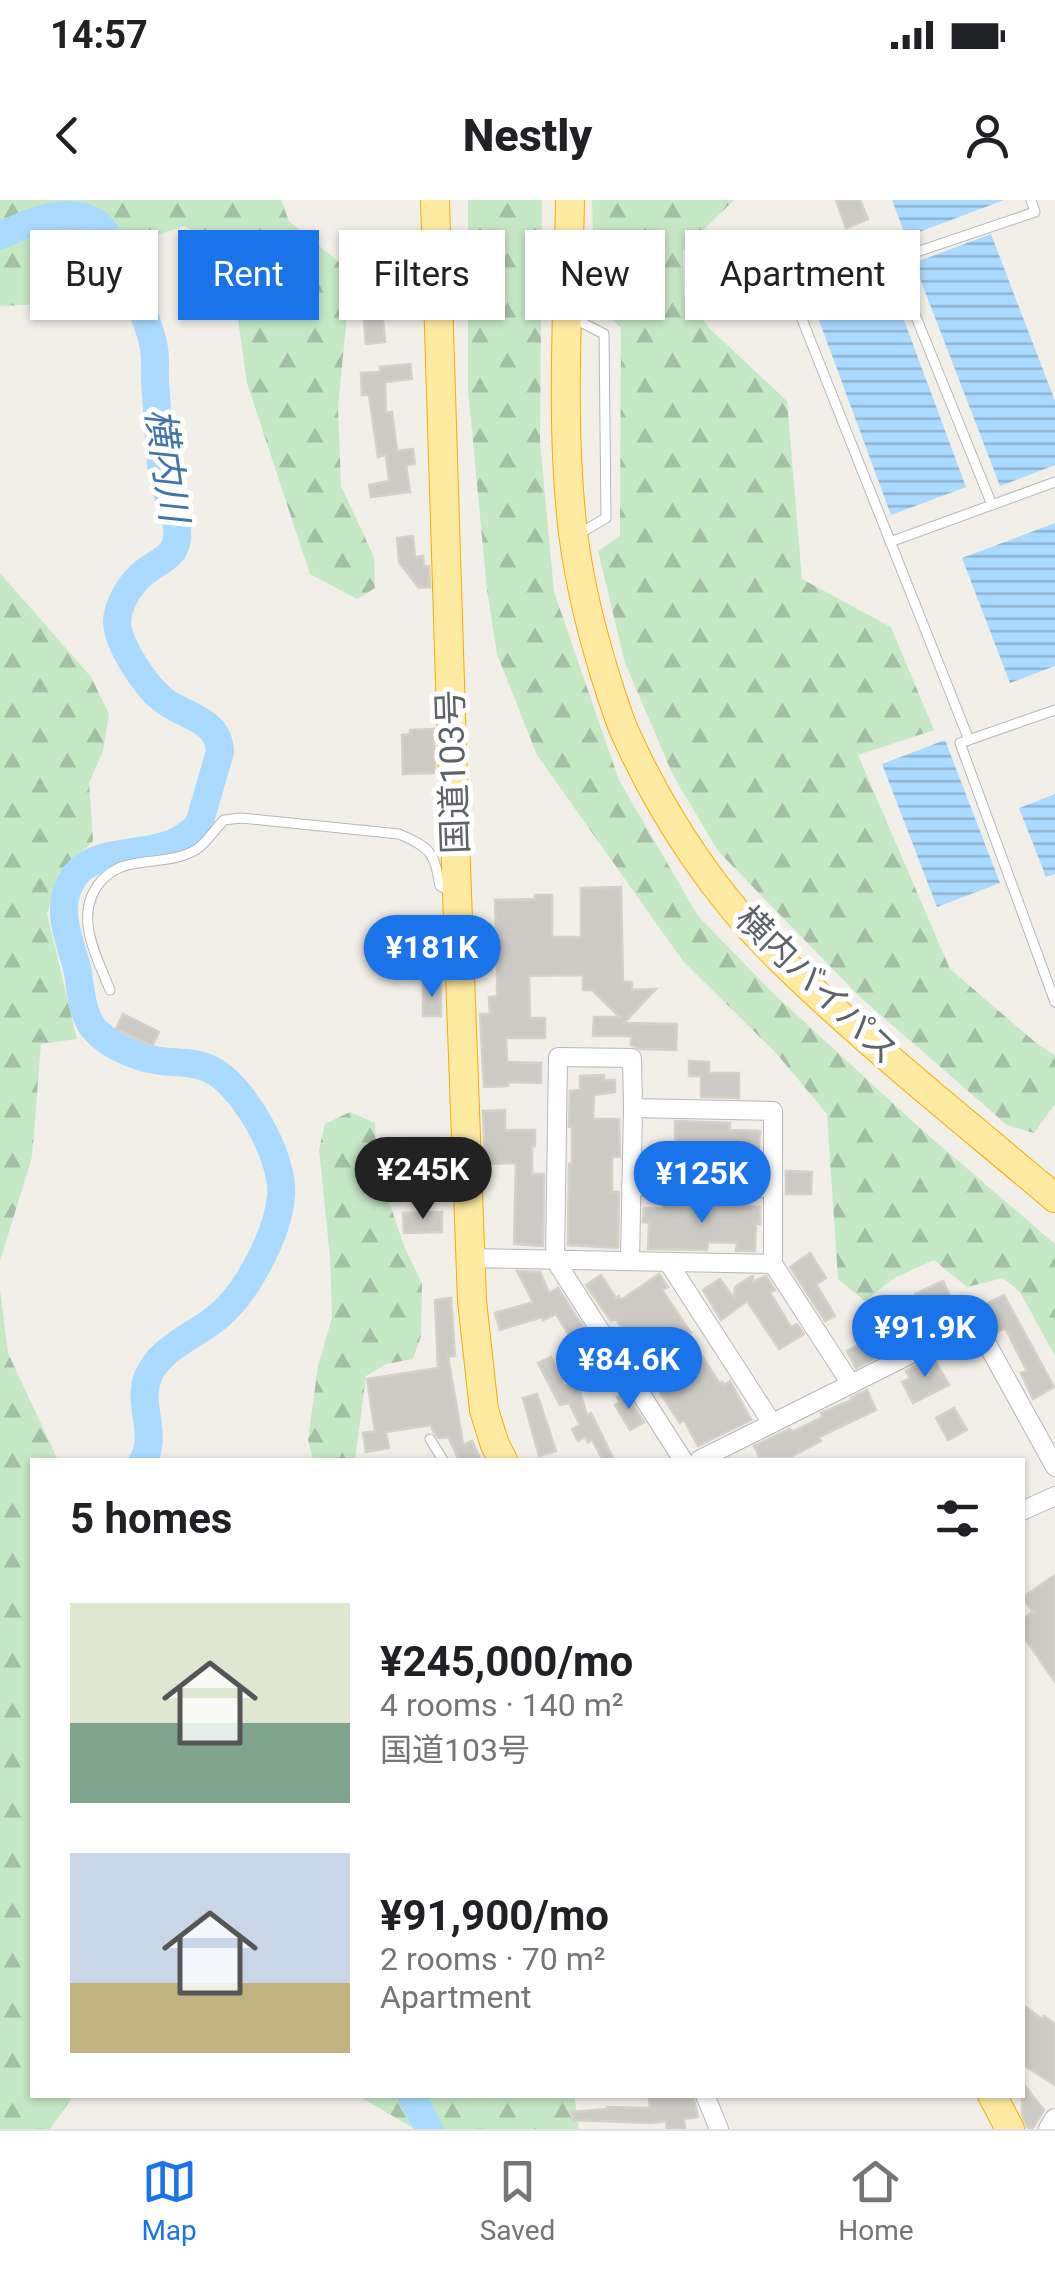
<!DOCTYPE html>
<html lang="en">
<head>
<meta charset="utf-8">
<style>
  body { margin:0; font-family:Roboto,"Noto Sans JP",sans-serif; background:#f2f2f2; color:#202124; height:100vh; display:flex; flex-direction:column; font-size:38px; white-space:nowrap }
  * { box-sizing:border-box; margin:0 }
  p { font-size:32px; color:#757577 }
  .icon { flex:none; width:55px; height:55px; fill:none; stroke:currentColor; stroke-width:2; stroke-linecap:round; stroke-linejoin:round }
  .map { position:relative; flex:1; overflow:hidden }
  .drawer { position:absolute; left:30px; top:1258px; width:995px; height:640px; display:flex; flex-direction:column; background:#fff; border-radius:0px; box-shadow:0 2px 8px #0004 }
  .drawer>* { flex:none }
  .hud { position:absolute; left:30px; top:30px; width:995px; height:90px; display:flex; gap:20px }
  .price { position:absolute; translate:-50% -85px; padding:0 22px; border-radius:35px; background:#1a73e8; color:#fff; font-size:32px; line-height:65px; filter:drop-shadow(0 2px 5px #0008) }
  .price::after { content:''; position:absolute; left:50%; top:60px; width:30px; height:22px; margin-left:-15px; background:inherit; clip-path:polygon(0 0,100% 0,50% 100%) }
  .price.current { background:#222; color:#fff }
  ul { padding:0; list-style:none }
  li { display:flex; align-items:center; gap:30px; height:250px; padding:0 40px }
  li span { display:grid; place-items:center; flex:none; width:280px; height:200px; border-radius:0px; color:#555 }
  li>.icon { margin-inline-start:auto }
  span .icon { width:120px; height:120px; fill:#fffc; stroke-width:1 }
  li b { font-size:42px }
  h2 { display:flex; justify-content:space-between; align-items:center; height:120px; padding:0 40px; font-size:42px }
  .chip { padding:0 35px; border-radius:0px; background:#fff; box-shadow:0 2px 8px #0004; font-size:35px; line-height:90px }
  .chip.current { background:#1a73e8; color:#fff }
  .status { display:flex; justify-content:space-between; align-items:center; height:70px; padding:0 50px; background:#fff; direction:ltr }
  .status svg { height:28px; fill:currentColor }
  header { display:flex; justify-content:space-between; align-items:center; height:130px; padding:0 40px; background:#fff; font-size:45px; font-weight:800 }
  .menu { display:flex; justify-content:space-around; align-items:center; height:140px; border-top:2px solid #e0e0e0; background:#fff; font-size:28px; color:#757577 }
  .menu a { display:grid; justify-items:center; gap:5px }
  .menu .current { color:#1a73e8 }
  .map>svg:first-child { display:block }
  .forest { fill:url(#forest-firs) }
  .water { fill:url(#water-rules) }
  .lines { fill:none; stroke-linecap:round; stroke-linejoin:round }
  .river { stroke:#aadaff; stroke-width:28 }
  .building { fill:#cccac5; stroke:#d6d1c6; stroke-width:2.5 }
  .service-casing { stroke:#b5b8bc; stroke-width:11 }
  .minor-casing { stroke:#b5b8bc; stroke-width:20 }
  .tertiary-casing { stroke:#b5b8bc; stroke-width:22 }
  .trunk-casing { stroke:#f9ab00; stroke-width:30 }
  .service { stroke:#fff; stroke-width:9 }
  .minor { stroke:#fff; stroke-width:18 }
  .tertiary { stroke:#fff; stroke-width:20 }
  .trunk { stroke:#feeaa1; stroke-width:28 }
  .labels { text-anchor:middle; stroke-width:10; stroke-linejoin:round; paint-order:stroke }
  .street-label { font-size:35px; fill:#5f6368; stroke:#fff }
  .water-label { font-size:38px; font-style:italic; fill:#4174aa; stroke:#fff }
</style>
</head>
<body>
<div class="status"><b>14:57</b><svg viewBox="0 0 49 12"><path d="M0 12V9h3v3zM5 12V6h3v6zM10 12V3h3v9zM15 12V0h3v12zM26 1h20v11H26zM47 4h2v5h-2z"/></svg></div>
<header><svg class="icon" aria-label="back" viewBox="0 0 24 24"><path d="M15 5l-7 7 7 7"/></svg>Nestly<svg class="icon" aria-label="person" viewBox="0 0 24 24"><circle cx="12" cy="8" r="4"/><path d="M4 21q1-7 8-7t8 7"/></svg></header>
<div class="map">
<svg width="1055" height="1929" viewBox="0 0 1055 1929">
  <defs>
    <pattern id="forest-firs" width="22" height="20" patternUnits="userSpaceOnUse" patternTransform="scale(2.5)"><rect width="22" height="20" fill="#c5e8c5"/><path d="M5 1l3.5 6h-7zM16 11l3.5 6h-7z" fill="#a3c0a4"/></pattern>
    <pattern id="water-rules" width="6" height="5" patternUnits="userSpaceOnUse" patternTransform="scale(2.5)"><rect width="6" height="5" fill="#aadaff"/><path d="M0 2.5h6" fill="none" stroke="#8eb4d2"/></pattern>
  </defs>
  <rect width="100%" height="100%" fill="#f1efe8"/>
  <g class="forest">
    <polygon points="0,0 281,0 289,21 347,69 348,104 338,208 341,286 374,357 375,388 357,399 310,374 247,183 228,48 184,26 150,38 100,102 0,106"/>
    <polygon points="468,0 542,0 540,241 554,392 619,580 698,716 775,795 921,929 1055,1044 1055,1156 1020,1092 1003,1078 967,1087 934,1060 894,1078 865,1101 838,1079 827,914 776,853 683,761 537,555 497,454 487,390 468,189"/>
    <polygon points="592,0 734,0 683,50 684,96 710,129 787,201 802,379 891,427 934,530 858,555 950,769 1035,842 1055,856 1055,904 1034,933 1007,925 860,797 718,651 673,575 625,463 598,351 620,336 621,128 589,97 594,67"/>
    <polygon points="0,373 91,477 109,514 103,551 89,583 93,641 59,673 47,714 77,839 41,844 32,957 0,1061"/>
    <polygon points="350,912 375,923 376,963 404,1046 422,1084 421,1136 413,1159 386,1164 366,1176 355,1260 313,1260 308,1240 318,1166 332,1118 330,1057 319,949 325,924"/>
    <polygon points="0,1090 8,1153 58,1260 32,1260 32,1895 74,1895 50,1929 0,1929"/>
    <polygon points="357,1895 574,1895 579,1929 415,1929"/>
  </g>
  <g class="water">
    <polygon points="892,0 1004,0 906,37"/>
    <polygon points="991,34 1055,201 1055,265 1000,286 914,63"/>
    <polygon points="888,77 966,287 891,315 813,104"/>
    <polygon points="1055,323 1055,466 1010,483 962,358"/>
    <polygon points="945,540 1000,683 937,707 882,564"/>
    <polygon points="1055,594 1055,674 1046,677 1019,608"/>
  </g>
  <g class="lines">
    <g class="river">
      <path d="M 0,36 C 27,23 64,6 94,21 C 114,31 148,120 153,143 C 156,155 155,169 155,181 C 157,209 159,237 161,265 C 162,288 180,316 177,339 C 175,358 154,363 141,375 C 129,386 118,405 117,421 C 117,444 145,485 162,499 C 183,517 219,518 220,552 C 215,569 210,586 205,603 C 203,609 202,618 198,624 C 196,628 191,632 188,634 C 151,664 81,638 66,694 C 59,717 71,745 77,768 C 81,788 81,817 97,832 C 110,845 132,855 150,859 C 169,864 191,860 210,869 C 243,884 285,959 281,996 C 278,1033 248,1091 220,1115 C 196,1136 159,1147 147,1179 C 138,1206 158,1236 143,1260"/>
      <polyline points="411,1895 429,1929"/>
    </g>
  </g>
  <g class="building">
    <polygon points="836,0 860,0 868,19 846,28"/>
    <polygon points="382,108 385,142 366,144 363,110"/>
    <polygon points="410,164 412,179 385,182 386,213 392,212 397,251 413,249 415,264 406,265 410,292 371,297 369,285 389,281 386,255 378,257 369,195 362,195 361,173 380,172 380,167"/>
    <polygon points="413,336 415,357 423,356 424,367 429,366 430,387 419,388 399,362 397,338"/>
    <polygon points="434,529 435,573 403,574 402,535 410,534 410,530"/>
    <polygon points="621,687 623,782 632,782 632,790 656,789 624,823 677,824 676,850 640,849 631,845 631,836 593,836 594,817 620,817 592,790 583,790 583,775 529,776 530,818 545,818 545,838 506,838 507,862 541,863 541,883 508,882 508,886 484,887 480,814 490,814 489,797 497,796 497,765 481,765 480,739 496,739 495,700 535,699 535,695 552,695 552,737 581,737 581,688"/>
    <rect x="423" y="784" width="18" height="32"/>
    <polygon points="123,814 159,832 152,846 116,829"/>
    <polygon points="689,861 709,862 709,873 739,873 739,898 701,897 701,876 689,876"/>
    <polygon points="604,875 604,880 615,880 615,892 594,895 593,919 619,919 620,957 612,957 612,992 619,992 618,1048 568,1045 569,964 572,964 572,927 569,927 570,891 580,890 580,876"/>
    <polygon points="505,910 505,930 535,930 535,946 532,946 532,974 544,974 543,1046 514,1044 516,963 485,964 483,911"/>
    <polygon points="675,921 730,923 730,930 760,931 759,952 750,952 750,975 737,975 737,971 705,970 705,945 675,945"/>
    <rect x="405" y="938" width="35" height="18"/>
    <polygon points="786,971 812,972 811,994 786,994"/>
    <polygon points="671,999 684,999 684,1007 708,1008 709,1000 730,1000 730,1006 760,1007 760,1024 756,1024 755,1051 736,1051 737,1043 708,1042 707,1050 648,1049 649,1023 643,1022 644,1008 663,1009 663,1005 670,1005"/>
    <polygon points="442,1012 442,1032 404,1033 403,1013"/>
    <polygon points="810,1053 826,1078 816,1084 835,1116 825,1121 790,1067"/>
    <polygon points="517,1071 540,1072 549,1093 558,1088 603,1158 589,1168 556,1114 543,1120 542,1117 500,1130 495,1113 533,1102"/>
    <polygon points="659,1074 668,1087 662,1090 691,1133 688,1135 720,1184 722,1182 724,1185 730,1181 751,1220 698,1246 684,1220 680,1223 655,1185 682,1168 667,1145 638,1163 630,1149 634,1147 616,1119 611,1121 586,1085 601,1075 616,1098 619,1096 621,1100"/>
    <polygon points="752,1076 753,1076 753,1082 766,1076 775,1090 770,1093 791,1127 797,1124 804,1134 779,1149 747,1101 721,1120 703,1090 720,1079 734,1098 735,1087"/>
    <polygon points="943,1081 953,1102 925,1116 915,1094"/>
    <polygon points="1004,1095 1054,1187 1033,1199 1021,1173 1027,1171 1005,1128 995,1133 986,1117 994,1113 988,1103"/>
    <polygon points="451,1098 455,1156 448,1157 458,1214 463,1245 472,1241 481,1260 459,1260 448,1237 439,1238 433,1231 431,1225 386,1232 389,1248 366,1252 363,1233 375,1231 367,1179 438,1168 435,1100"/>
    <polygon points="891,1127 901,1145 856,1168 847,1151"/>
    <polygon points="551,1157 564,1186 577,1182 587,1215 591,1213 614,1260 603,1260 592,1240 588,1242 585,1237 578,1241 572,1229 580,1225 569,1203 560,1205 538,1163"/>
    <polygon points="933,1157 949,1185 913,1203 902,1182 910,1178 906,1171"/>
    <polygon points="867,1190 876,1210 819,1237 821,1241 792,1256 759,1256 754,1246 790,1229 792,1232 823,1217 821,1213 852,1200 851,1198"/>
    <polygon points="625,1193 644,1222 630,1230 615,1205 620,1202 617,1197"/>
    <polygon points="537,1194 556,1251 539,1256 523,1198"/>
    <polygon points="954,1208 967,1230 948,1240 936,1218"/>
    <polygon points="1055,1375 1055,1482 1022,1434 1022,1420 1033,1412 1024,1399 1028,1397 1026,1395"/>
    <polygon points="1022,1804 1042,1819 1044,1816 1055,1824 1055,1885 1022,1864"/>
    <polygon points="1022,1882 1044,1910 1032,1929 1027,1927 1022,1914"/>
    <polygon points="667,1895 693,1896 698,1917 684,1919 685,1929 667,1929 666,1921 652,1923 573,1920 572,1912 607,1909 607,1907 650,1908 649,1897"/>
  </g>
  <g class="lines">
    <defs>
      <g id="service">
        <polyline points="893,60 992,305"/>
        <polyline points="571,117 604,134 606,318 577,335"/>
        <polyline points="890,342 1055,282"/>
        <polyline points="1055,510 960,543 1055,802"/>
        <polyline points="969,540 792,94 1035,12 1031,0"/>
        <path d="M 110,790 C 96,755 72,713 102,680 C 107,675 114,670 121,667 C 146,658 173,664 197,649 C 207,642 215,629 224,620 L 241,618 L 399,634 C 431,648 434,652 440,686 L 453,692"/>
        <polyline points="430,1239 443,1260"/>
      </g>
      <g id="minor">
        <polyline points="631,986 773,988"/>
        <polyline points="470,1058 773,1064"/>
        <polyline points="630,1061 633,908"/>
        <polyline points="668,1062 772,1223"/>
        <polyline points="683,1260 555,1060 558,857 632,858 633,908 773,911 773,1064 851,1184"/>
        <polyline points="699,1260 975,1122 1055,1267"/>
        <polyline points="1022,1311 1055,1296"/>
        <polyline points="705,1895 719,1929"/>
      </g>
      <polyline id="tertiary" points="1049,1929 1055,1919"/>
      <g id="trunk">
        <polyline points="435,0 454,611 472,1101 484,1210 495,1245 503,1260"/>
        <path d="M 570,0 C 568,111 560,222 573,333 C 580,387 594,442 611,494 C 616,508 620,523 627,537 C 664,618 717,698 781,760 C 867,844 963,920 1055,998"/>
        <polyline points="992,1895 1010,1929"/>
      </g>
    </defs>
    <use href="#service" class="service-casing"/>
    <use href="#minor" class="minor-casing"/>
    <use href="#tertiary" class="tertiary-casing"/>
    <use href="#trunk" class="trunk-casing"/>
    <use href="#service" class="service"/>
    <use href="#minor" class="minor"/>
    <use href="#tertiary" class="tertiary"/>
    <use href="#trunk" class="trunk"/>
  </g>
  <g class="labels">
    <g class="street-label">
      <text transform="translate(453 572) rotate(-92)" y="12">国道103号</text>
      <text transform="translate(817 785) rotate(44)" y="12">横内バイパス</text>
    </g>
    <g class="water-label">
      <text transform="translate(167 265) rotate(82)" y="13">横内川</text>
    </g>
  </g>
</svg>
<b class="price" style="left:432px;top:800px">¥181K</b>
<b class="price current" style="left:423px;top:1022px">¥245K</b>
<b class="price" style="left:702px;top:1026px">¥125K</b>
<b class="price" style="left:925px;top:1180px">¥91.9K</b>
<b class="price" style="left:629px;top:1212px">¥84.6K</b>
<div class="hud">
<a class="chip">Buy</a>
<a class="chip current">Rent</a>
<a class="chip">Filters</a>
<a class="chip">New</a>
<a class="chip">Apartment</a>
</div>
<section class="drawer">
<h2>5 homes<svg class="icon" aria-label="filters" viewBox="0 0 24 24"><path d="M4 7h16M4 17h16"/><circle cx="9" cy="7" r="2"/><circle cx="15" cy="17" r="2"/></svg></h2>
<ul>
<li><span style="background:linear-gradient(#dfe7d0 60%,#7fa58c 0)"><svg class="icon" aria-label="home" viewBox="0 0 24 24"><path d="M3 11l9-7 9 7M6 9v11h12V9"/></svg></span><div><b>¥245,000/mo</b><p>4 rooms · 140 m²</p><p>国道103号</p></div></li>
<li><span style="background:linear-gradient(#c9d6e8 65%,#c2b280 0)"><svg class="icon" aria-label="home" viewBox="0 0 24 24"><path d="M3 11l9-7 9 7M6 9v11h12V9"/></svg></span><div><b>¥91,900/mo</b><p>2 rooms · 70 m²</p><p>Apartment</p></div></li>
</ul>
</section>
</div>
<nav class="menu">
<a class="current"><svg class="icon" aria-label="map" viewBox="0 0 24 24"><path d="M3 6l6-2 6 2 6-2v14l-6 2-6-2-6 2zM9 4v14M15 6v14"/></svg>Map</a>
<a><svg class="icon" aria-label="saved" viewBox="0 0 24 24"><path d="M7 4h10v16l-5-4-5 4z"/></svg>Saved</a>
<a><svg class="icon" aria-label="home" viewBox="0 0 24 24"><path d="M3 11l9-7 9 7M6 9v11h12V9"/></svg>Home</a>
</nav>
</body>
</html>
